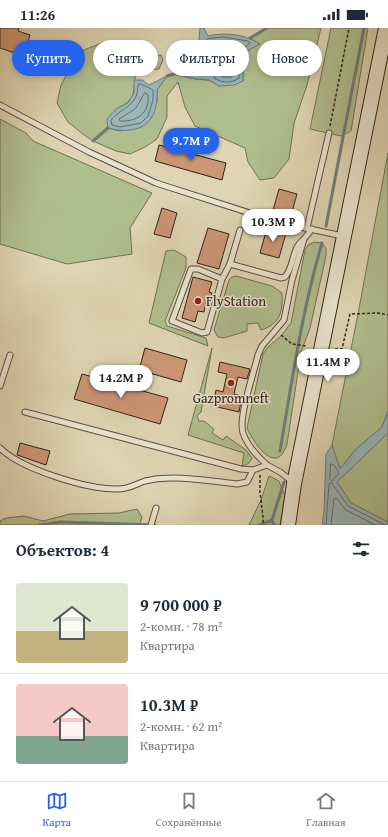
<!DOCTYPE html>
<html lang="ru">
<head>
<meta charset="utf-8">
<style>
  body { margin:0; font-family:"Gentium Book Plus",serif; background:#f2f2f3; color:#1f2937; height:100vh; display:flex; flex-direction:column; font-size:15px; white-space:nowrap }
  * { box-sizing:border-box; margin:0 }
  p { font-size:13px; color:#747a83 }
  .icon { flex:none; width:22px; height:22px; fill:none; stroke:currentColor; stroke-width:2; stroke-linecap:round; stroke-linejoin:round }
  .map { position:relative; height:497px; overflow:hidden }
  .panel { display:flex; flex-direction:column; background:#fff; flex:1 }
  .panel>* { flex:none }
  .top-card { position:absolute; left:12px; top:12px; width:364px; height:36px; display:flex; gap:8px }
  .price { position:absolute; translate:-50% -34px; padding:0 9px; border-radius:14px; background:#fff; color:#222; font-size:13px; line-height:26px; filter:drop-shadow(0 1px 2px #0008) }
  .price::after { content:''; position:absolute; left:50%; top:24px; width:12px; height:9px; margin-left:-6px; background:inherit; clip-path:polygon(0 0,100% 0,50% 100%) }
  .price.current { background:#2563eb; color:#fff }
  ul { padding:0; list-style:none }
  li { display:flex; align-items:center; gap:12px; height:100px; padding:0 16px }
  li+li { border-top:1px solid #e0e1e3 }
  li span { display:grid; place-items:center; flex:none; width:112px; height:80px; border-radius:4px; color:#555 }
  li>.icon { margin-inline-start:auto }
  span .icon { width:48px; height:48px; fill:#fffc; stroke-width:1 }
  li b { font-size:17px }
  h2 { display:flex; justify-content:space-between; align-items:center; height:48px; padding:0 16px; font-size:17px }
  .tag { padding:0 14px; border-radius:18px; background:#fff; box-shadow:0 2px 6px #0003; font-size:14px; line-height:36px }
  .tag.current { background:#2563eb; color:#fff }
  .status { display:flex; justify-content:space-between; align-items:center; height:28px; padding:0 20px; background:#fff; direction:ltr }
  .status svg { height:11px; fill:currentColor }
  .dock { display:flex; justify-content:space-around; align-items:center; height:56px; border-top:1px solid #e0e1e3; background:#fff; font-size:11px; color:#747a83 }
  .dock a { display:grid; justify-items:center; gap:2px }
  .dock .current { color:#2563eb }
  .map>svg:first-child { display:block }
  .green { fill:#b0be8f; stroke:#707056 }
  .water { fill:#99b6b9; stroke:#6f7b7a }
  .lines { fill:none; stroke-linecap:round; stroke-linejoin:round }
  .shore { stroke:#646c6a; stroke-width:1 }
  .stream { stroke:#6f7b7a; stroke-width:3 }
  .building { fill:#cb9675; stroke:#2f221c }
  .lane-casing { stroke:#5b4f42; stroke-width:7 }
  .secondary-casing { stroke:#2f221c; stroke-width:16 }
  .path { stroke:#2f221c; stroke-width:1.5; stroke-dasharray:3 2; stroke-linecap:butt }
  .lane { stroke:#eae4ce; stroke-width:5 }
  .secondary { stroke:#eae4ce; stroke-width:14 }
  .poi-dot { fill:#8f2418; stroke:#eae4ce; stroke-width:1.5 }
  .labels { text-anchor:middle; stroke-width:3; stroke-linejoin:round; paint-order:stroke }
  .poi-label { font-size:14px; fill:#2f221c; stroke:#eae4ce; text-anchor:start }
</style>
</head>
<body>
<div class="status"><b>11:26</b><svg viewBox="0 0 49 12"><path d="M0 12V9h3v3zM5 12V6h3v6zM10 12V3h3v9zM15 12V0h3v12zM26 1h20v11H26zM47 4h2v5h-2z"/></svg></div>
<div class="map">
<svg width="388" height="497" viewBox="0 0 388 497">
  <rect width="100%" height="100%" fill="#dfd5b4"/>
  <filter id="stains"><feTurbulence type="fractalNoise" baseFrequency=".005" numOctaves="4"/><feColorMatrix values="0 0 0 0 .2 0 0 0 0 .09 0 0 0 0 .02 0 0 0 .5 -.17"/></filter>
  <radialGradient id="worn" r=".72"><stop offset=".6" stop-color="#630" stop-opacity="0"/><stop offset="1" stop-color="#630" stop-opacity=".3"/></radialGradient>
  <g class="green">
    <path d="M 267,0 L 321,0 L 307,57 L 294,95 L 289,131 L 274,150 L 260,152 L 248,134 L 245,120 L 195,98 L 185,79 L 178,54 L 167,68 L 167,89 L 157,111 L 145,119 L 130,126 L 116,123 L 93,113 L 84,107 L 68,94 L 57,75 L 61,57 L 79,24 L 104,14 L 129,19 L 141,29 L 161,27 L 163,32 L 159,41 L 137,42 C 130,64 141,69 116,81 L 108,100 L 120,103 L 142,99 L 157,73 L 157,62 L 167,48 L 174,46 L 196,51 L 209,52 L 219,58 L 243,53 L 243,33 L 247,23 L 259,16 L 250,10 Z"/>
    <polygon points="331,0 368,0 351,103 341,108 310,101"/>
    <polygon points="0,91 26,105 33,113 152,165 130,200 132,226 67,236 0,216"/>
    <polygon points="388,125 388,383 382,399 355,422 340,441 332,417 358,286"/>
    <path d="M 314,214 L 322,215 L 326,220 L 326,228 L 310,300 L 301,324 L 287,416 C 277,449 254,416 247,400 L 263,326 L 268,319 L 281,308 L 291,295 L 305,222 L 308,217 Z"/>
    <polygon points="174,222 186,229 186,240 165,293 167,298 206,310 208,318 149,295 166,223"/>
    <path d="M 236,248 L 272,258 L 282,265 C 283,284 280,296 261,302 L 258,295 L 247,296 L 247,303 L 224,310 L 218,309 L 214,302 L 229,252 L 232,249 Z"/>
    <path d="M 212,320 L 201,384 L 197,388 L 199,393 L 204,393 L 214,401 L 212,405 L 223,412 L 226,408 L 246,422 L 252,430 C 250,435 247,437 242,438 L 244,425 L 188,407 Z"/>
    <polygon points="388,405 388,494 351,475 337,454"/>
    <polygon points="269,448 279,453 285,468 280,497 249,497 261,472"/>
    <polygon points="137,481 142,489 140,496 138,497 0,497 0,493 6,490 24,488 43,493 70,486 119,485"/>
  </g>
  <g class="water">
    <path d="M 200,0 L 204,0 L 208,8 C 225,4 245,6 260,16 L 247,23 L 243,33 L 243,53 L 234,57 L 219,58 L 209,52 L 196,51 L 174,46 L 186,36 L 195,38 L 203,46 L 212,44 L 210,29 L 199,11 Z"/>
    <path d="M 167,48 L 157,62 C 159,96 139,108 108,100 L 107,91 L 116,81 L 128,75 L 134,65 L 134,52 L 142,52 L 149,57 Z"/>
    <polygon points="388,383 388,405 337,454 351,475 388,494 388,497 322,497 324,483 326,426 332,417 340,441 355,422 382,399"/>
  </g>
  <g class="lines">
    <g class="shore">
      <path d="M 223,9 L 248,13 L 250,15 L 243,21 L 239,32 L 239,50 C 231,56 222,55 214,50 L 216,43 L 213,28 L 205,14 L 207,11 Z"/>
      <polygon points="223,14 238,19 234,31 234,47 231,49 223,49 221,48 218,27 213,17 215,16"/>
      <path d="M 141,56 L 153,62 L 153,72 L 148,88 L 141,95 L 120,99 L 112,97 L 111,92 C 123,78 138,79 138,57 Z"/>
      <path d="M 145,65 L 148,67 C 150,85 137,94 120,93 L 119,91 L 135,81 Z"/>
      <polygon points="331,436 334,437 339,445 332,453 330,451"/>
      <polyline points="326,497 329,456 331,454 348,478 385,497"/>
      <polyline points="331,497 334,471 336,470 346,482 375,497"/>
    </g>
    <g class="stream">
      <polyline points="250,10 267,0"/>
      <polyline points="167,48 174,46"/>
      <polyline points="93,113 108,100"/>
      <polyline points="326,198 364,0"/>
      <path d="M 280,423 C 292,353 302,283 322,215"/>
      <polyline points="272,492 284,454"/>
      <polyline points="39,497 60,494 155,497"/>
      <polyline points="260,497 272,492 274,497"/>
    </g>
  </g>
  <g class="building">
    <polygon points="0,0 19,0 18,3 30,7 24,28 0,20"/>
    <polygon points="159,117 226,135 222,152 155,133"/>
    <polygon points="279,161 297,166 290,191 272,186"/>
    <polygon points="162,180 177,185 170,210 154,206"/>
    <polygon points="208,200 229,206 219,241 197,235"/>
    <polygon points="267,200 286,205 279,230 260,225"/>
    <polygon points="193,249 212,254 209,264 212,265 209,276 206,275 204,284 198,283 195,294 182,290"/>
    <polygon points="145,320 187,332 181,354 139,342"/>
    <polygon points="220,334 250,341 247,351 238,349 234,366 242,368 239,384 213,378 216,362 223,364 227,346 218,344"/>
    <polygon points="82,346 168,370 160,396 74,371"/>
    <polygon points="20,415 50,423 46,437 17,427"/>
  </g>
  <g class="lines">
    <defs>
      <g id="lane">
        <polyline points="0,77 89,124 156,155 281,195 343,208"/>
        <polyline points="307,200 329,105"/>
        <path d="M 230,236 L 281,250 L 285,249 C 294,239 292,220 303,212"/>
        <polyline points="222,251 198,241 191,241 172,293 202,305 207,304 222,251 230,236 240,202"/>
        <polyline points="0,358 10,327"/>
        <polyline points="25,384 241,441 253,442"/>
        <path d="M 0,420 C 21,441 86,461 116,461 C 127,462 136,456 145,453 C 153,451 162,450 170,450 C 191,449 216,454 237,456 L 247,454 L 253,442 L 267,437 L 280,444 L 293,454"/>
        <path d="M 267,437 C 258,429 247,417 243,405 C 238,389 254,345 258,327 L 262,318 L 284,292 L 292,252 L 304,211 L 312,201"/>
        <polyline points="151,497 156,480"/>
      </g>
      <polyline id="secondary" points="288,497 294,456 386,0"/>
    </defs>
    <use href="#lane" class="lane-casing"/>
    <use href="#secondary" class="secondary-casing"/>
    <g class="path">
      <polyline points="330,98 349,0"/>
      <polyline points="281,307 292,316 306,318"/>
      <polyline points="335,321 342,321 350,286 378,285 388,287"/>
      <polyline points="260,447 260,464 263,489 263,497"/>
    </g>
    <use href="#lane" class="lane"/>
    <use href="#secondary" class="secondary"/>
  </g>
  <g class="poi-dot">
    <circle cx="198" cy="273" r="4"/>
    <circle cx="231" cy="355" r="4"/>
  </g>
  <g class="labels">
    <g class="poi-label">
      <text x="206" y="278">FlyStation</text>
      <text x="231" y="375" text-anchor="middle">Gazpromneft</text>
    </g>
  </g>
  <rect width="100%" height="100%" filter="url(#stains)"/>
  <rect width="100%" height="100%" fill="url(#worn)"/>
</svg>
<b class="price current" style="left:191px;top:134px">9.7M ₽</b>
<b class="price" style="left:273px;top:215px">10.3M ₽</b>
<b class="price" style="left:328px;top:355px">11.4M ₽</b>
<b class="price" style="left:121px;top:371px">14.2M ₽</b>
<div class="top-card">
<a class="tag current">Купить</a>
<a class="tag">Снять</a>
<a class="tag">Фильтры</a>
<a class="tag">Новое</a>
</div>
</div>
<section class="panel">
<h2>Объектов: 4<svg class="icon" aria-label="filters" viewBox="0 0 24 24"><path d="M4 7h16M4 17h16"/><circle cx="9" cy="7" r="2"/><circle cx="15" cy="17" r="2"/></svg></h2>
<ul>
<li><span style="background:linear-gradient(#dfe7d0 60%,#c2b280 0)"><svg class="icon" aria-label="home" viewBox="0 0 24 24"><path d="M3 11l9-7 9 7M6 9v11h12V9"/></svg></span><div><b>9 700 000 ₽</b><p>2-комн. · 78 m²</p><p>Квартира</p></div></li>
<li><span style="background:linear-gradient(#f6c9c9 65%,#7fa58c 0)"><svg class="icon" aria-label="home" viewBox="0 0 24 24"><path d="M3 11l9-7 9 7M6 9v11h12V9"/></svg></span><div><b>10.3M ₽</b><p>2-комн. · 62 m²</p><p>Квартира</p></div></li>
</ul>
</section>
<nav class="dock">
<a class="current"><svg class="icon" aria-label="map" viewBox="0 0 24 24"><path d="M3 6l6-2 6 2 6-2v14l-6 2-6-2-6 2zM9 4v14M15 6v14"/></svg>Карта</a>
<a><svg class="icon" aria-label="saved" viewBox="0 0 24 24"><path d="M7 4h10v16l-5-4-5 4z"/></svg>Сохранённые</a>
<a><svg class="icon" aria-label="home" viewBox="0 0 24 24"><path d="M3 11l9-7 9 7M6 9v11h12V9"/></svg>Главная</a>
</nav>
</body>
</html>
